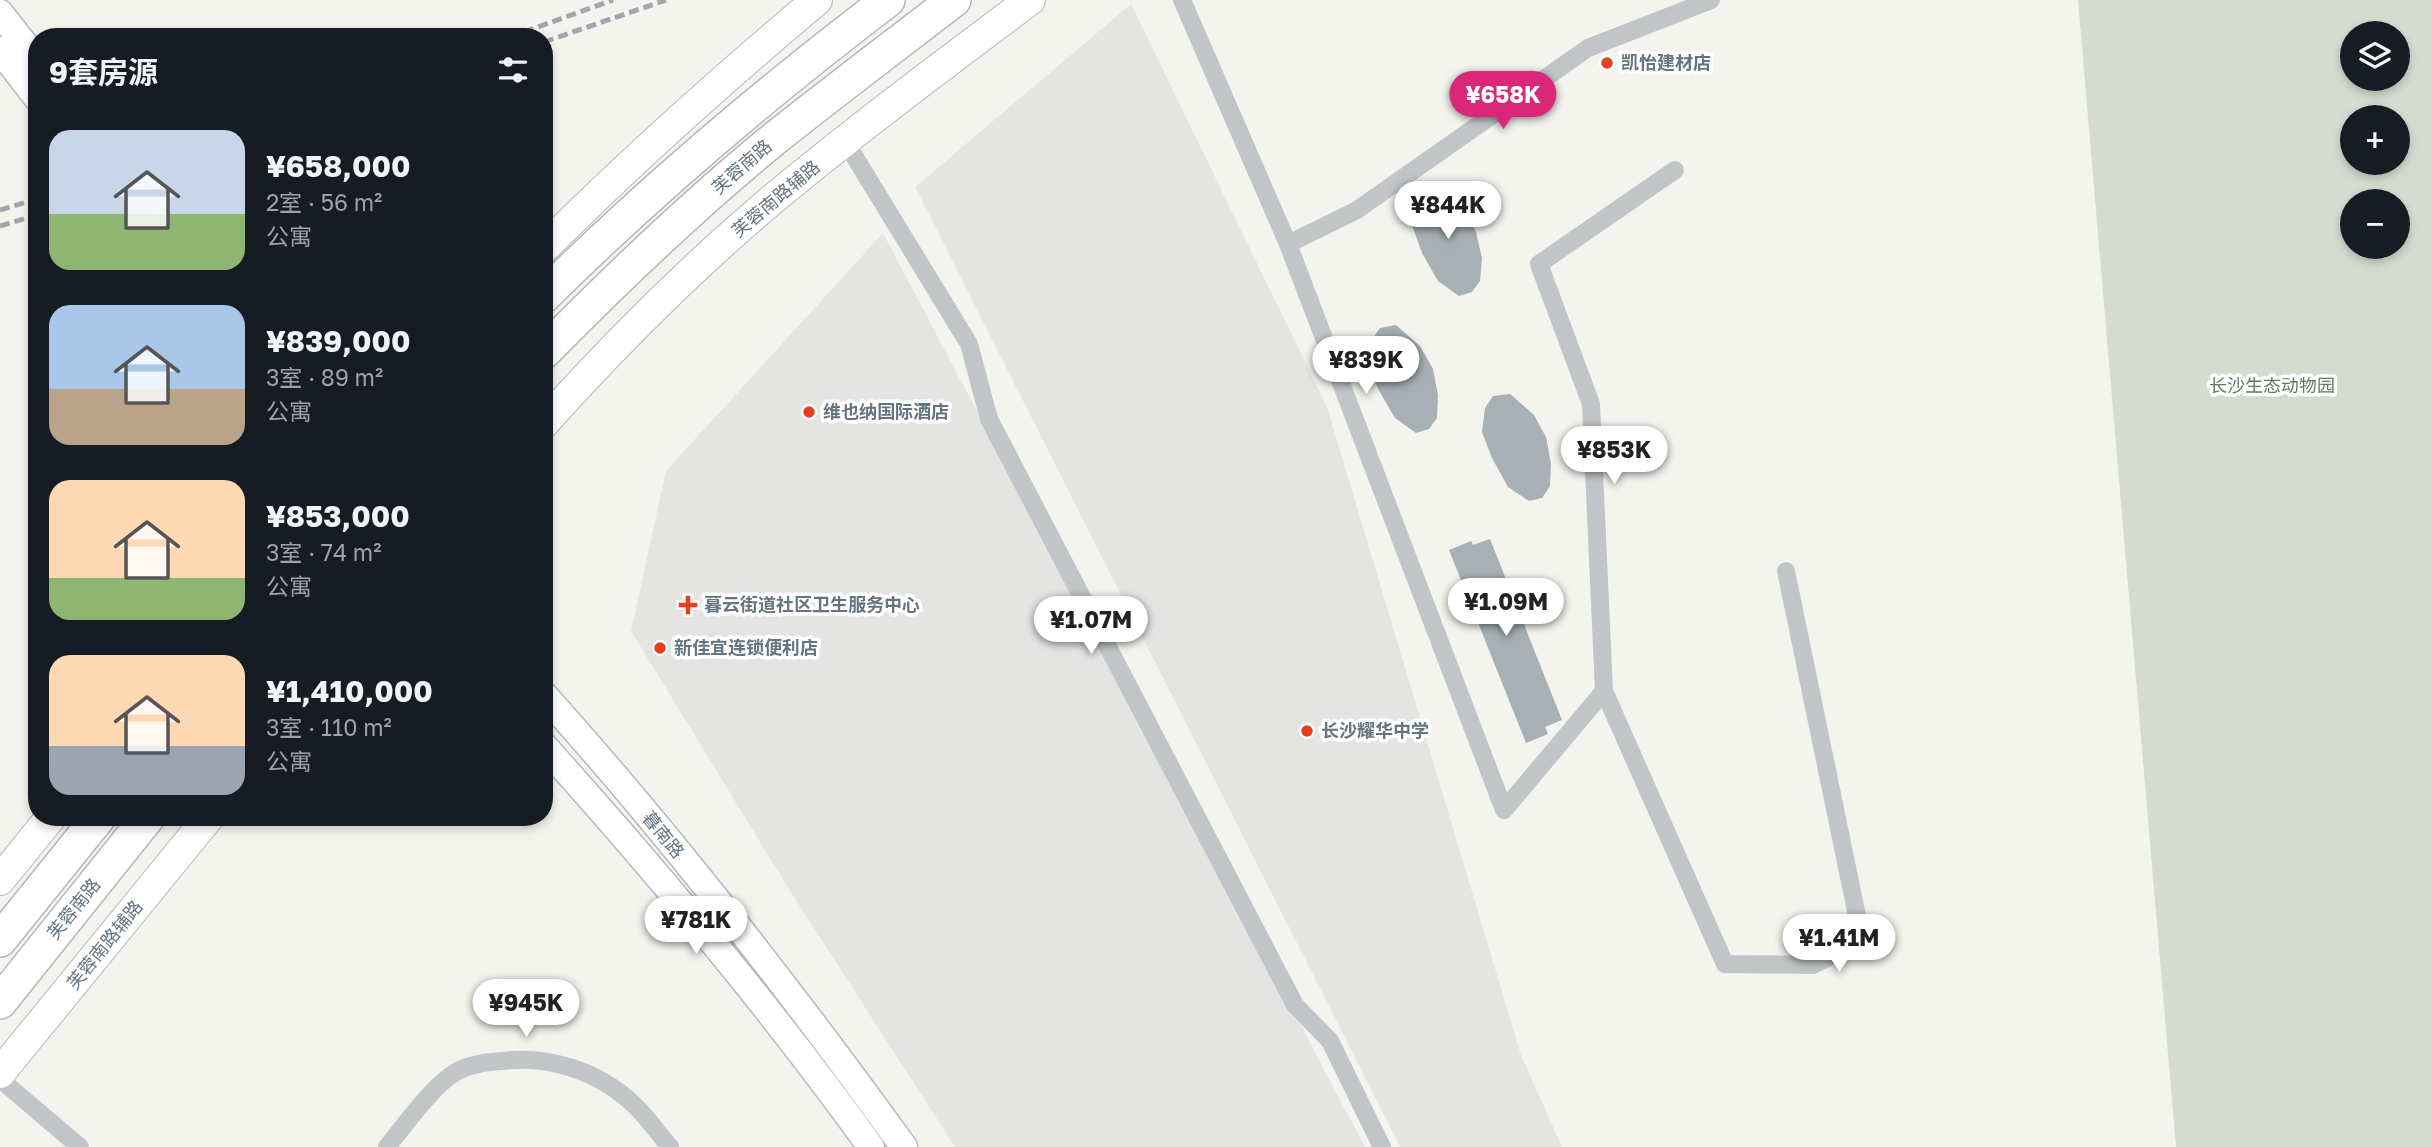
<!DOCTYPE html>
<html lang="zh">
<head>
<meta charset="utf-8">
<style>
  body { margin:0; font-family:"Golos Text","Noto Sans SC",sans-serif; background:#242831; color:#f1f3f6; height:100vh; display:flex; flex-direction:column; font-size:26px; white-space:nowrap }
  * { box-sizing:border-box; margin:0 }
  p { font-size:23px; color:#9ea1a6 }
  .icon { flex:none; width:38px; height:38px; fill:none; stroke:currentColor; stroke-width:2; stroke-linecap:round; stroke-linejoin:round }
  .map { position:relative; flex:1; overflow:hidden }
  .side { position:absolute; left:28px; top:28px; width:525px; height:798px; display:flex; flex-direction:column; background:#171b24; border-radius:28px; box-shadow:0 4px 10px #0003 }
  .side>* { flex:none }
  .controls { position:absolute; left:2340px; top:21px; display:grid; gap:14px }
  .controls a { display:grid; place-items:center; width:70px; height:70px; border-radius:50%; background:#171b24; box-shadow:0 4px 10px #0003; font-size:35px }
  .price { position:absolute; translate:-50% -60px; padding:0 16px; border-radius:24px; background:#fff; color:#222; font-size:23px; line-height:46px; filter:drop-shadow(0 2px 4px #0008) }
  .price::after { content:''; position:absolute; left:50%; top:42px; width:21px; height:16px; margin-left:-10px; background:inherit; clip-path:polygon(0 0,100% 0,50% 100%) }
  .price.selected { background:#db2777; color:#fff }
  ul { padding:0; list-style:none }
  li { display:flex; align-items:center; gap:21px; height:175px; padding:0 21px }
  li span { display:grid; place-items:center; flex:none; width:196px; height:140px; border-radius:21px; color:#555 }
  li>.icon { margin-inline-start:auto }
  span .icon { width:84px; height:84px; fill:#fffc; stroke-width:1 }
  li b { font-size:30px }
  h2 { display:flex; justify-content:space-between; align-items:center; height:84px; padding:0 21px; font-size:30px }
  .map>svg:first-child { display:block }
  .built { fill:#e4e5e3 }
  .green { fill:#d5dbd0; fill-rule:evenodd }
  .building { fill:#a7b0b4 }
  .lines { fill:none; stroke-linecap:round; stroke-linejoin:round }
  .secondary-casing { stroke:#b3b9bc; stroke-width:29 }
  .primary-casing { stroke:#b2b7ba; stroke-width:32 }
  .highway-casing { stroke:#b4b7ba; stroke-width:36 }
  .street { stroke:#c1c5c8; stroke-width:18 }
  .secondary { stroke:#fff; stroke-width:26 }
  .primary { stroke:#fff; stroke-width:30 }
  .highway { stroke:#fff; stroke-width:33 }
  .rail { stroke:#a1a8ad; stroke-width:5; stroke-dasharray:10 5; stroke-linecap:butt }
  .poi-dot { fill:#e5401e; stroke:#fff; stroke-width:2.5 }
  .labels { text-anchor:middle; stroke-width:7; stroke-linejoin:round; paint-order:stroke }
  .poi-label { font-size:18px; font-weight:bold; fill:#627581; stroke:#fff; text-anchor:start }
  .street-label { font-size:18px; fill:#627581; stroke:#fff }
  .park-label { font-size:18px; fill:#677861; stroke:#fff }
</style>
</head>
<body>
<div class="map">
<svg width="2432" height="1147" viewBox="0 0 2432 1147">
  <rect width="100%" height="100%" fill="#f4f4ef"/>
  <g class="built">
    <polygon points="1131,4 1327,407 1521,1055 1562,1147 1400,1147 915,187"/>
    <polygon points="883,233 1365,1147 955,1147 790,891 631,631 666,471"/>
  </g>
  <path class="green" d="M 2078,0 L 2432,0 L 2432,1147 L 2176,1147 ZM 2398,33 L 2398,79 L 2352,79 L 2352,33 ZM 2398,117 L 2398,163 L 2352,163 L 2352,117 ZM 2352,201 L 2398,201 L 2398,247 L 2352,247 Z"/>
  <g class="building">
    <polygon points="1439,188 1464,209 1476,232 1482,258 1480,281 1472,292 1459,296 1438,281 1422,253 1412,225 1415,202 1423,191"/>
    <polygon points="1396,325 1420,346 1433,369 1438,395 1437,418 1429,429 1416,433 1395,418 1378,389 1369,363 1372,339 1380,328"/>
    <polygon points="1510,394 1534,415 1546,437 1551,464 1550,486 1542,498 1529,501 1508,487 1492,458 1482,432 1485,408 1493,396"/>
    <polygon points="1490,539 1562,720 1545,727 1548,734 1526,743 1449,550 1471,541 1473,545"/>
  </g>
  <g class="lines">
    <defs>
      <g id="secondary">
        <polyline points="0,13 37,60"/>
        <polyline points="0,50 37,98"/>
        <path d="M 544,695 C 673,838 791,991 904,1147"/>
        <path d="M 544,746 C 660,875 770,1007 871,1147"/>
      </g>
      <g id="primary">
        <path d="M 544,248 C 631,161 723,79 817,0"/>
        <path d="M 544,423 C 615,344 691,268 773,199 C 856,130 943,65 1030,0"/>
        <polyline points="0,880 51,817"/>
        <polyline points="0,1073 209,817"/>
      </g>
      <g id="highway">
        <path d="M 544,296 C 652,189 767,92 888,0"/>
        <path d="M 544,352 C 617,278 693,205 774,139 C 833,92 894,46 954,0"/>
        <polyline points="0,940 99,817"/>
        <polyline points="0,1002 148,817"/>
      </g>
    </defs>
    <use href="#secondary" class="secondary-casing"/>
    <use href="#primary" class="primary-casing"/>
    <use href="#highway" class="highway-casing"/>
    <g class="street">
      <polyline points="1182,0 1288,244 1504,810 1604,691 1591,404 1539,264 1675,170"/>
      <polyline points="845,141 969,344 989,419 1295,1005 1330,1041 1382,1147"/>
      <polyline points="1288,244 1357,210 1588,48 1711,0"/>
      <polyline points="1604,691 1725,964 1813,965 1862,940 1786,571"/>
      <polyline points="0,1079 80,1147"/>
      <path d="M 387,1147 C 404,1126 433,1085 456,1072 C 469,1064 487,1062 502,1061 C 548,1055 597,1071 631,1102 C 646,1115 657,1132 670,1147"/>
    </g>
    <use href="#secondary" class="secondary"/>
    <use href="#primary" class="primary"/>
    <use href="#highway" class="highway"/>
    <g class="rail">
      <polyline points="510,37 613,0"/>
      <polyline points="544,42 666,0"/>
      <polyline points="0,210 37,199"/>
      <polyline points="0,226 37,215"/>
    </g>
  </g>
  <g class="poi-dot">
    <circle cx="1607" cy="63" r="7"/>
    <circle cx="809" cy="412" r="7"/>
    <path d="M684.5 594.5h7v7h7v7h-7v7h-7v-7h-7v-7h7z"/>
    <circle cx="660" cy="648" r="7"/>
    <circle cx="1307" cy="731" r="7"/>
  </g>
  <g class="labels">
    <g class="poi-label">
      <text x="1621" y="69">凯怡建材店</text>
      <text x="823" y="418">维也纳国际酒店</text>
      <text x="704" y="611">暮云街道社区卫生服务中心</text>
      <text x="674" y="654">新佳宜连锁便利店</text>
      <text x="1321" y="737">长沙耀华中学</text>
    </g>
    <g class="street-label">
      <text transform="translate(742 167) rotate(-41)" y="6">芙蓉南路</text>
      <text transform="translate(776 199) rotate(-40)" y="6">芙蓉南路辅路</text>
      <text transform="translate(663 835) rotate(51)" y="6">暮南路</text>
      <text transform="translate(74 909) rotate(-51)" y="6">芙蓉南路</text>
      <text transform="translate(105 945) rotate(-51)" y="6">芙蓉南路辅路</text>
    </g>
    <g class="park-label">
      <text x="2272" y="392">长沙生态动物园</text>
    </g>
  </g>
</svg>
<div class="controls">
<a><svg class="icon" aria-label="layers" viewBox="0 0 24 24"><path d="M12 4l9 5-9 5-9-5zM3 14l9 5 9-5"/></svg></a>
<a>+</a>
<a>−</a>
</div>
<b class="price selected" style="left:1503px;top:131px">¥658K</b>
<b class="price" style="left:1448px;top:241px">¥844K</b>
<b class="price" style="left:1366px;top:396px">¥839K</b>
<b class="price" style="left:1614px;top:486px">¥853K</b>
<b class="price" style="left:1506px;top:638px">¥1.09M</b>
<b class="price" style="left:1091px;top:656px">¥1.07M</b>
<b class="price" style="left:696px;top:956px">¥781K</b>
<b class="price" style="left:1839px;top:974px">¥1.41M</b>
<b class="price" style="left:526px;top:1039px">¥945K</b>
<section class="side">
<h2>9套房源<svg class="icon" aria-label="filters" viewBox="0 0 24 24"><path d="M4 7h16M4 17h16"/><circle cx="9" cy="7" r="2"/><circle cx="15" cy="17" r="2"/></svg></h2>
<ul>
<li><span style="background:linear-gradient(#c9d6e8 60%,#8fb573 0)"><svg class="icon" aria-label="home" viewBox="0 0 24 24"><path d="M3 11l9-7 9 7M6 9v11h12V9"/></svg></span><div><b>¥658,000</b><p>2室 · 56 m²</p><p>公寓</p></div></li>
<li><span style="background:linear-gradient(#a9c7e8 60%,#b9a48a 0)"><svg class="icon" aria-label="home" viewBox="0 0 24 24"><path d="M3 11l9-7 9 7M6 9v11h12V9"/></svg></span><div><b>¥839,000</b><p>3室 · 89 m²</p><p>公寓</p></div></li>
<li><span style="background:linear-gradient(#ffd9b3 70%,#8fb573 0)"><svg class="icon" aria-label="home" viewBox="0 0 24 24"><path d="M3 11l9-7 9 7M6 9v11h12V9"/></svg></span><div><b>¥853,000</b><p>3室 · 74 m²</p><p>公寓</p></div></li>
<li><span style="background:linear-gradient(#ffd9b3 65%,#9aa5b1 0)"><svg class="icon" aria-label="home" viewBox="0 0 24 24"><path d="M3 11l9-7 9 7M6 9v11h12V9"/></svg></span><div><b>¥1,410,000</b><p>3室 · 110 m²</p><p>公寓</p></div></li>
</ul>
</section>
</div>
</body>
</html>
